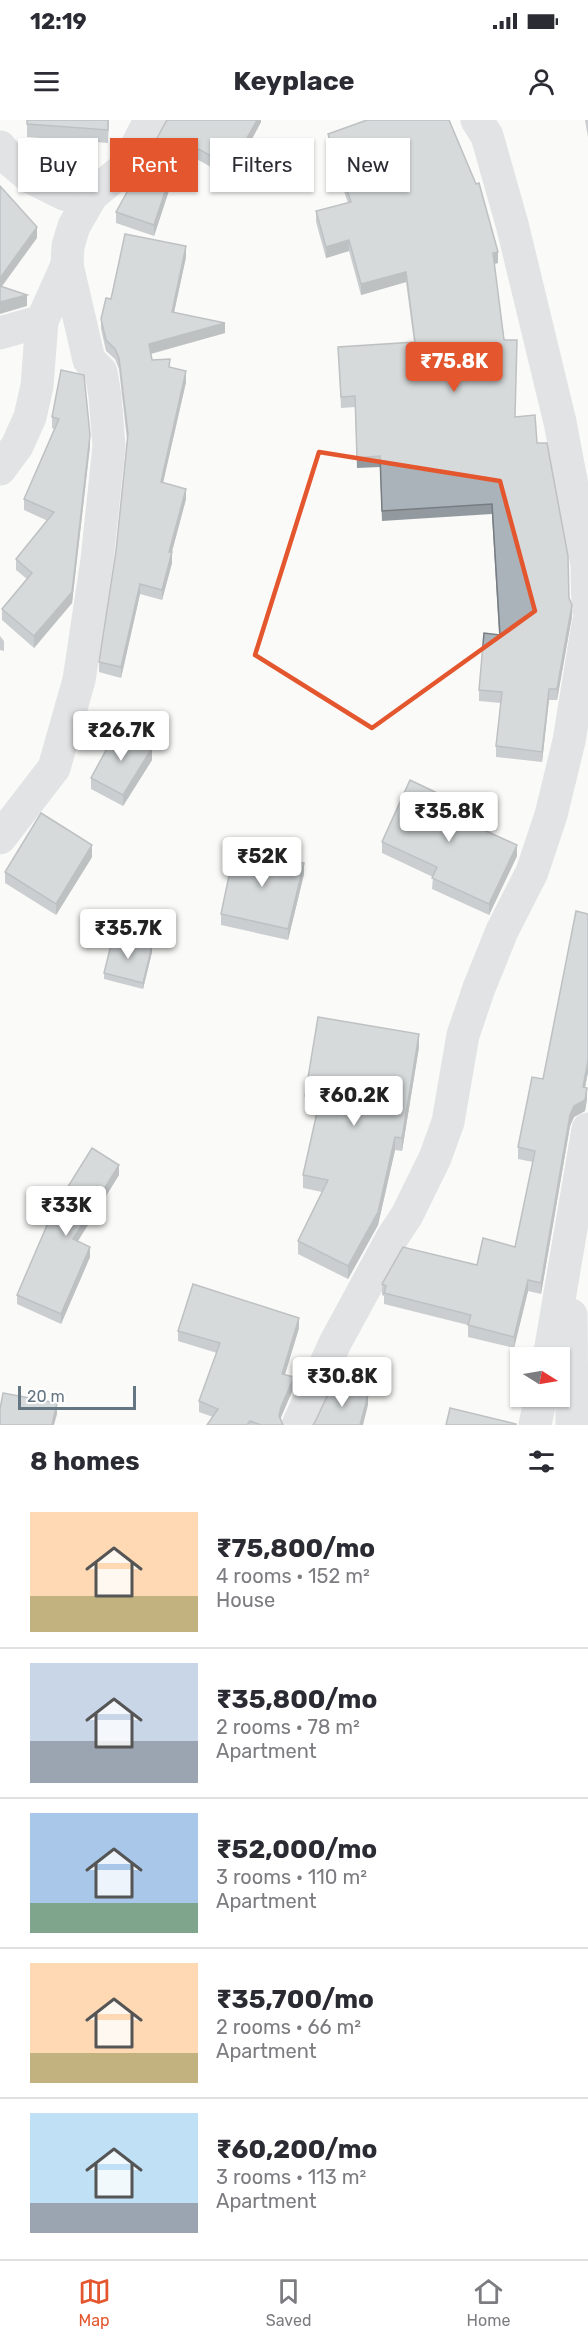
<!DOCTYPE html>
<html lang="en">
<head>
<meta charset="utf-8">
<style>
  body { margin:0; font-family:Rubik,sans-serif; background:#f2f2f3; color:#2b2b33; height:100vh; display:flex; flex-direction:column; font-size:22px; white-space:nowrap }
  * { box-sizing:border-box; margin:0 }
  p { font-size:20px; color:#7c7c81 }
  .icon { flex:none; width:33px; height:33px; fill:none; stroke:currentColor; stroke-width:2; stroke-linecap:round; stroke-linejoin:round }
  .map { position:relative; height:1305px; overflow:hidden }
  .details { display:flex; flex-direction:column; background:#fff; flex:1 }
  .details>* { flex:none }
  .guide { position:absolute; left:18px; top:18px; width:552px; height:54px; display:flex; gap:12px }
  .needle { width:39px; rotate:101deg }
  .buttons { position:absolute; left:510px; top:1227px; display:grid; gap:12px }
  .buttons a { display:grid; place-items:center; width:60px; height:60px; border-radius:0px; background:#fff; box-shadow:0 2px 4px #0004; font-size:30px }
  .scale { position:absolute; left:18px; bottom:15px; width:118px; box-sizing:border-box; padding-left:6px; border:3px solid #657683; border-top:0; font-size:16px; line-height:21px; white-space:nowrap; color:#657683; -webkit-text-stroke:4px #fff; paint-order:stroke }
  .price { position:absolute; translate:-50% -51px; padding:0 14px; border-radius:6px; background:#fff; color:#222; font-size:20px; line-height:39px; filter:drop-shadow(0 2px 3px #0008) }
  .price::after { content:''; position:absolute; left:50%; top:36px; width:18px; height:14px; margin-left:-9px; background:inherit; clip-path:polygon(0 0,100% 0,50% 100%) }
  .price.selected { background:#e4572e; color:#fff }
  ul { padding:0; list-style:none }
  li { display:flex; align-items:center; gap:18px; height:150px; padding:0 30px }
  li+li { border-top:2px solid #e1e1e2 }
  li span { display:grid; place-items:center; flex:none; width:168px; height:120px; border-radius:0px; color:#555 }
  li>.icon { margin-inline-start:auto }
  span .icon { width:72px; height:72px; fill:#fffc; stroke-width:1 }
  li b { font-size:26px }
  h2 { display:flex; justify-content:space-between; align-items:center; height:72px; padding:0 30px; font-size:26px }
  .pill { padding:0 21px; border-radius:0px; background:#fff; box-shadow:0 2px 4px #0004; font-size:21px; line-height:54px }
  .pill.selected { background:#e4572e; color:#fff }
  .status { display:flex; justify-content:space-between; align-items:center; height:42px; padding:0 30px; background:#fff; direction:ltr }
  .status svg { height:16px; fill:currentColor }
  header { display:flex; justify-content:space-between; align-items:center; height:78px; padding:0 30px; background:#fff; font-size:27px; font-weight:700 }
  .dock { display:flex; justify-content:space-around; align-items:center; height:84px; border-top:2px solid #e1e1e2; background:#fff; font-size:16px; color:#7c7c81 }
  .dock a { display:grid; justify-items:center; gap:3px }
  .dock .selected { color:#e4572e }
  .map>svg:first-child { display:block }
  .lines { fill:none; stroke-linecap:round; stroke-linejoin:round }
  .minor { stroke:#c3c8cc; stroke-width:33 }
  .wall { fill:#929a9f }
  .shaded-wall { fill:#777d82 }
  .building { fill:#aab3b9; stroke:#777d82; stroke-width:1.5 }
  .marked { fill:none; stroke:#e4572e; stroke-width:4.5; stroke-linejoin:round }
</style>
</head>
<body>
<div class="status"><b>12:19</b><svg viewBox="0 0 49 12"><path d="M0 12V9h3v3zM5 12V6h3v6zM10 12V3h3v9zM15 12V0h3v12zM26 1h20v11H26zM47 4h2v5h-2z"/></svg></div>
<header><svg class="icon" aria-label="menu" viewBox="0 0 24 24"><path d="M4 6h16M4 12h16M4 18h16"/></svg>Keyplace<svg class="icon" aria-label="person" viewBox="0 0 24 24"><circle cx="12" cy="8" r="4"/><path d="M4 21q1-7 8-7t8 7"/></svg></header>
<div class="map">
<svg width="588" height="1305" viewBox="0 0 588 1305">
  <rect width="100%" height="100%" fill="#fafaf8"/>
  <g class="lines">
    <g class="minor">
      <polyline points="477,0 487,16 512,104 560,302 587,445 588,488"/>
      <polyline points="0,27 11,41 30,57 64,74 78,77 92,75 126,47 150,0"/>
      <polyline points="0,213 42,201"/>
      <polyline points="0,349 17,326 30,297 37,266 42,201 67,145"/>
      <polyline points="0,718 54,648 79,560 97,440 109,326 105,276 101,252 89,240 67,145 68,126 74,106 92,75"/>
      <polyline points="571,1195 572,1305"/>
      <polyline points="549,1238 588,1009"/>
      <polyline points="298,1305 335,1223 392,1118 407,1095 435,1038 448,1002 463,915 479,868 502,811 532,752 551,695 569,621 588,504"/>
      <polyline points="535,1305 541,1276"/>
    </g>
  </g>
  <g class="wall">
    <polygon points="27,0 109,0 108,23 27,17"/>
    <polygon points="167,0 261,0 261,2 231,58 182,31 154,116 116,103 116,92"/>
    <polygon points="585,0 588,0 588,17"/>
    <polygon points="328,14 498,143 494,144 515,297 537,323 569,478 572,496 557,580 549,580 542,642 496,637 496,626 501,583 479,581 479,570 499,514 492,394 382,401 380,347 357,348 355,287 341,288 338,227 414,222 406,162 361,175 349,131 326,138 316,102 316,91 348,83 328,25"/>
    <polygon points="186,137 174,192 225,213 151,234 152,240 170,248 186,262 163,362 186,379 172,432 172,443 162,480 140,474 121,558 99,552 99,542 116,431 127,320 119,249 115,239 106,231 101,209 101,199 111,179"/>
    <polygon points="61,250 90,326 72,483 34,528 2,500 2,489 27,459 16,450 16,439 48,401 24,390 24,379 54,309 52,308 52,297"/>
    <polygon points="0,516 4,521 4,531 0,530"/>
    <polygon points="152,640 123,686 91,669 91,658"/>
    <polygon points="460,695 459,699 517,736 489,795 432,769 433,757 382,733 382,722"/>
    <polygon points="92,737 56,795 5,763 5,752"/>
    <polygon points="304,754 288,820 221,805 221,794"/>
    <polygon points="588,794 588,952 585,967 587,979 585,991 574,997 570,1006 541,1174 528,1171 514,1228 468,1217 468,1205 384,1184 384,1176 382,1175 382,1164 477,1145 515,1127 533,1042 518,1039 518,1027 543,959"/>
    <polygon points="152,832 143,869 104,859 104,853"/>
    <polygon points="419,927 402,1031 395,1030 378,1105 348,1159 298,1134 298,1121 322,1072 303,1068 303,1055 317,992 305,990 305,976"/>
    <polygon points="119,1055 77,1122 90,1137 61,1204 17,1184 17,1175"/>
    <polygon points="299,1208 285,1254 294,1267 281,1297 282,1305 207,1305 213,1297 199,1292 199,1281 217,1233 178,1221 178,1211"/>
  </g>
  <g class="shaded-wall">
    <polygon points="257,0 261,0 261,2 231,58 231,47"/>
    <polygon points="182,20 182,31 154,116 154,105"/>
    <polygon points="37,107 37,118 0,169 0,158"/>
    <polygon points="349,120 349,131 326,138 326,127"/>
    <polygon points="186,126 186,137 172,202 172,192"/>
    <polygon points="498,132 498,143 493,144 493,133"/>
    <polygon points="406,152 406,162 361,175 361,164"/>
    <polygon points="27,175 27,186 0,194 0,182"/>
    <polygon points="225,203 225,213 149,234 149,224"/>
    <polygon points="186,251 186,262 161,372 161,362"/>
    <polygon points="90,315 90,326 72,483 34,528 34,516"/>
    <polygon points="186,369 186,379 169,442 169,432"/>
    <polygon points="172,432 172,443 162,480 162,470"/>
    <polygon points="140,464 140,474 121,558 121,547"/>
    <polygon points="572,485 572,496 557,580 557,569"/>
    <polygon points="549,569 549,580 542,642 542,632"/>
    <polygon points="152,628 152,640 123,686 123,675"/>
    <polygon points="460,684 460,695 455,708 455,697"/>
    <polygon points="92,725 92,737 56,795 56,784"/>
    <polygon points="517,725 517,736 489,795 489,784"/>
    <polygon points="304,743 304,754 288,820 288,809"/>
    <polygon points="152,826 152,832 143,869 143,863"/>
    <polygon points="419,914 419,927 402,1031 402,1018"/>
    <polygon points="588,941 588,952 583,978 583,967"/>
    <polygon points="587,968 587,979 585,991 574,997 570,1006 541,1174 541,1163 570,995 574,986"/>
    <polygon points="395,1017 395,1030 378,1105 348,1159 348,1146"/>
    <polygon points="119,1045 119,1055 73,1129 73,1119"/>
    <polygon points="90,1127 90,1137 61,1204 61,1194"/>
    <polygon points="528,1160 528,1171 514,1228 514,1217"/>
    <polygon points="299,1198 299,1208 282,1264 282,1254"/>
    <polygon points="294,1257 294,1267 281,1297 279,1305 279,1296 281,1287"/>
    <polygon points="368,1275 368,1285 363,1305 360,1305"/>
    <polygon points="57,1283 57,1294 54,1305 52,1305"/>
  </g>
  <g class="building">
    <polygon points="27,0 108,0 108,10 27,4"/>
    <polygon points="167,0 257,0 231,47 182,20 154,105 116,92"/>
    <polygon points="367,0 449,0 476,64 479,63 498,132 493,133 504,220 517,220 515,297 535,295 537,323 547,323 568,436 569,478 572,485 557,569 549,569 542,632 496,626 502,572 479,570 484,513 500,515 492,384 382,391 380,336 357,338 355,276 341,277 338,227 415,222 406,152 361,164 349,120 326,127 316,91 351,82 328,14"/>
    <polygon points="0,66 37,107 0,158"/>
    <polygon points="125,114 186,126 172,192 225,203 149,224 152,240 170,239 169,247 186,251 161,362 186,369 169,432 172,432 162,470 140,464 121,547 99,542 116,431 128,314 119,238 115,229 106,220 101,199 106,178 111,179"/>
    <polygon points="0,166 27,175 0,182"/>
    <polygon points="61,250 84,255 90,315 72,472 34,516 2,489 32,453 16,439 54,392 24,379 59,299 52,297"/>
    <polygon points="117,610 152,628 123,675 91,658"/>
    <polygon points="410,660 460,684 455,697 517,725 489,784 432,758 437,747 382,722"/>
    <polygon points="41,693 92,725 56,784 5,752"/>
    <polygon points="235,727 304,743 288,809 221,794"/>
    <polygon points="576,791 588,794 588,941 583,967 587,968 585,980 574,986 570,995 541,1163 528,1160 514,1217 468,1205 471,1195 384,1173 386,1166 382,1164 403,1127 477,1145 483,1118 515,1127 535,1031 518,1027 532,957 543,959"/>
    <polygon points="113,817 152,826 143,863 104,853"/>
    <polygon points="318,897 419,914 402,1018 395,1017 378,1092 348,1146 298,1121 328,1060 303,1055 320,979 305,976"/>
    <polygon points="92,1028 119,1045 73,1119 90,1127 61,1194 17,1175 54,1089"/>
    <polygon points="193,1164 299,1198 282,1254 294,1257 281,1287 279,1296 283,1305 261,1305 250,1301 247,1305 207,1305 218,1289 199,1281 220,1223 178,1211"/>
    <polygon points="332,1266 368,1275 360,1305 313,1305 315,1302"/>
    <polygon points="3,1273 57,1283 52,1305 0,1305 0,1289"/>
    <polygon points="450,1288 516,1304 516,1305 446,1305"/>
  </g>
  <path d="M0 0H588V1305H0ZM 319,332 L 500,361 L 535,491 L 372,608 L 255,535 Z" fill="#fafaf8" fill-opacity=".55" fill-rule="evenodd"/>
  <path class="marked" d="M 319,332 L 500,361 L 535,491 L 372,608 L 255,535 Z"/>
</svg>
<div class="buttons">
<a><svg class="needle" viewBox="-14 -14 28 28"><path d="M0-13l5 13h-10z" fill="#e53935"/><path d="M0 13l5-13h-10z" fill="#7c7c81"/></svg></a>
</div>
<div class="scale">20 m</div>
<b class="price selected" style="left:454px;top:273px">₹75.8K</b>
<b class="price" style="left:121px;top:642px">₹26.7K</b>
<b class="price" style="left:449px;top:723px">₹35.8K</b>
<b class="price" style="left:262px;top:768px">₹52K</b>
<b class="price" style="left:128px;top:840px">₹35.7K</b>
<b class="price" style="left:354px;top:1007px">₹60.2K</b>
<b class="price" style="left:66px;top:1117px">₹33K</b>
<b class="price" style="left:342px;top:1288px">₹30.8K</b>
<div class="guide">
<a class="pill">Buy</a>
<a class="pill selected">Rent</a>
<a class="pill">Filters</a>
<a class="pill">New</a>
</div>
</div>
<section class="details">
<h2>8 homes<svg class="icon" aria-label="filters" viewBox="0 0 24 24"><path d="M4 7h16M4 17h16"/><circle cx="9" cy="7" r="2"/><circle cx="15" cy="17" r="2"/></svg></h2>
<ul>
<li><span style="background:linear-gradient(#ffd9b3 70%,#c2b280 0)"><svg class="icon" aria-label="home" viewBox="0 0 24 24"><path d="M3 11l9-7 9 7M6 9v11h12V9"/></svg></span><div><b>₹75,800/mo</b><p>4 rooms · 152 m²</p><p>House</p></div></li>
<li><span style="background:linear-gradient(#c9d6e8 65%,#9aa5b1 0)"><svg class="icon" aria-label="home" viewBox="0 0 24 24"><path d="M3 11l9-7 9 7M6 9v11h12V9"/></svg></span><div><b>₹35,800/mo</b><p>2 rooms · 78 m²</p><p>Apartment</p></div></li>
<li><span style="background:linear-gradient(#a9c7e8 75%,#7fa58c 0)"><svg class="icon" aria-label="home" viewBox="0 0 24 24"><path d="M3 11l9-7 9 7M6 9v11h12V9"/></svg></span><div><b>₹52,000/mo</b><p>3 rooms · 110 m²</p><p>Apartment</p></div></li>
<li><span style="background:linear-gradient(#ffd9b3 75%,#c2b280 0)"><svg class="icon" aria-label="home" viewBox="0 0 24 24"><path d="M3 11l9-7 9 7M6 9v11h12V9"/></svg></span><div><b>₹35,700/mo</b><p>2 rooms · 66 m²</p><p>Apartment</p></div></li>
<li><span style="background:linear-gradient(#bfe0f5 75%,#9aa5b1 0)"><svg class="icon" aria-label="home" viewBox="0 0 24 24"><path d="M3 11l9-7 9 7M6 9v11h12V9"/></svg></span><div><b>₹60,200/mo</b><p>3 rooms · 113 m²</p><p>Apartment</p></div></li>
</ul>
</section>
<nav class="dock">
<a class="selected"><svg class="icon" aria-label="map" viewBox="0 0 24 24"><path d="M3 6l6-2 6 2 6-2v14l-6 2-6-2-6 2zM9 4v14M15 6v14"/></svg>Map</a>
<a><svg class="icon" aria-label="saved" viewBox="0 0 24 24"><path d="M7 4h10v16l-5-4-5 4z"/></svg>Saved</a>
<a><svg class="icon" aria-label="home" viewBox="0 0 24 24"><path d="M3 11l9-7 9 7M6 9v11h12V9"/></svg>Home</a>
</nav>
</body>
</html>
